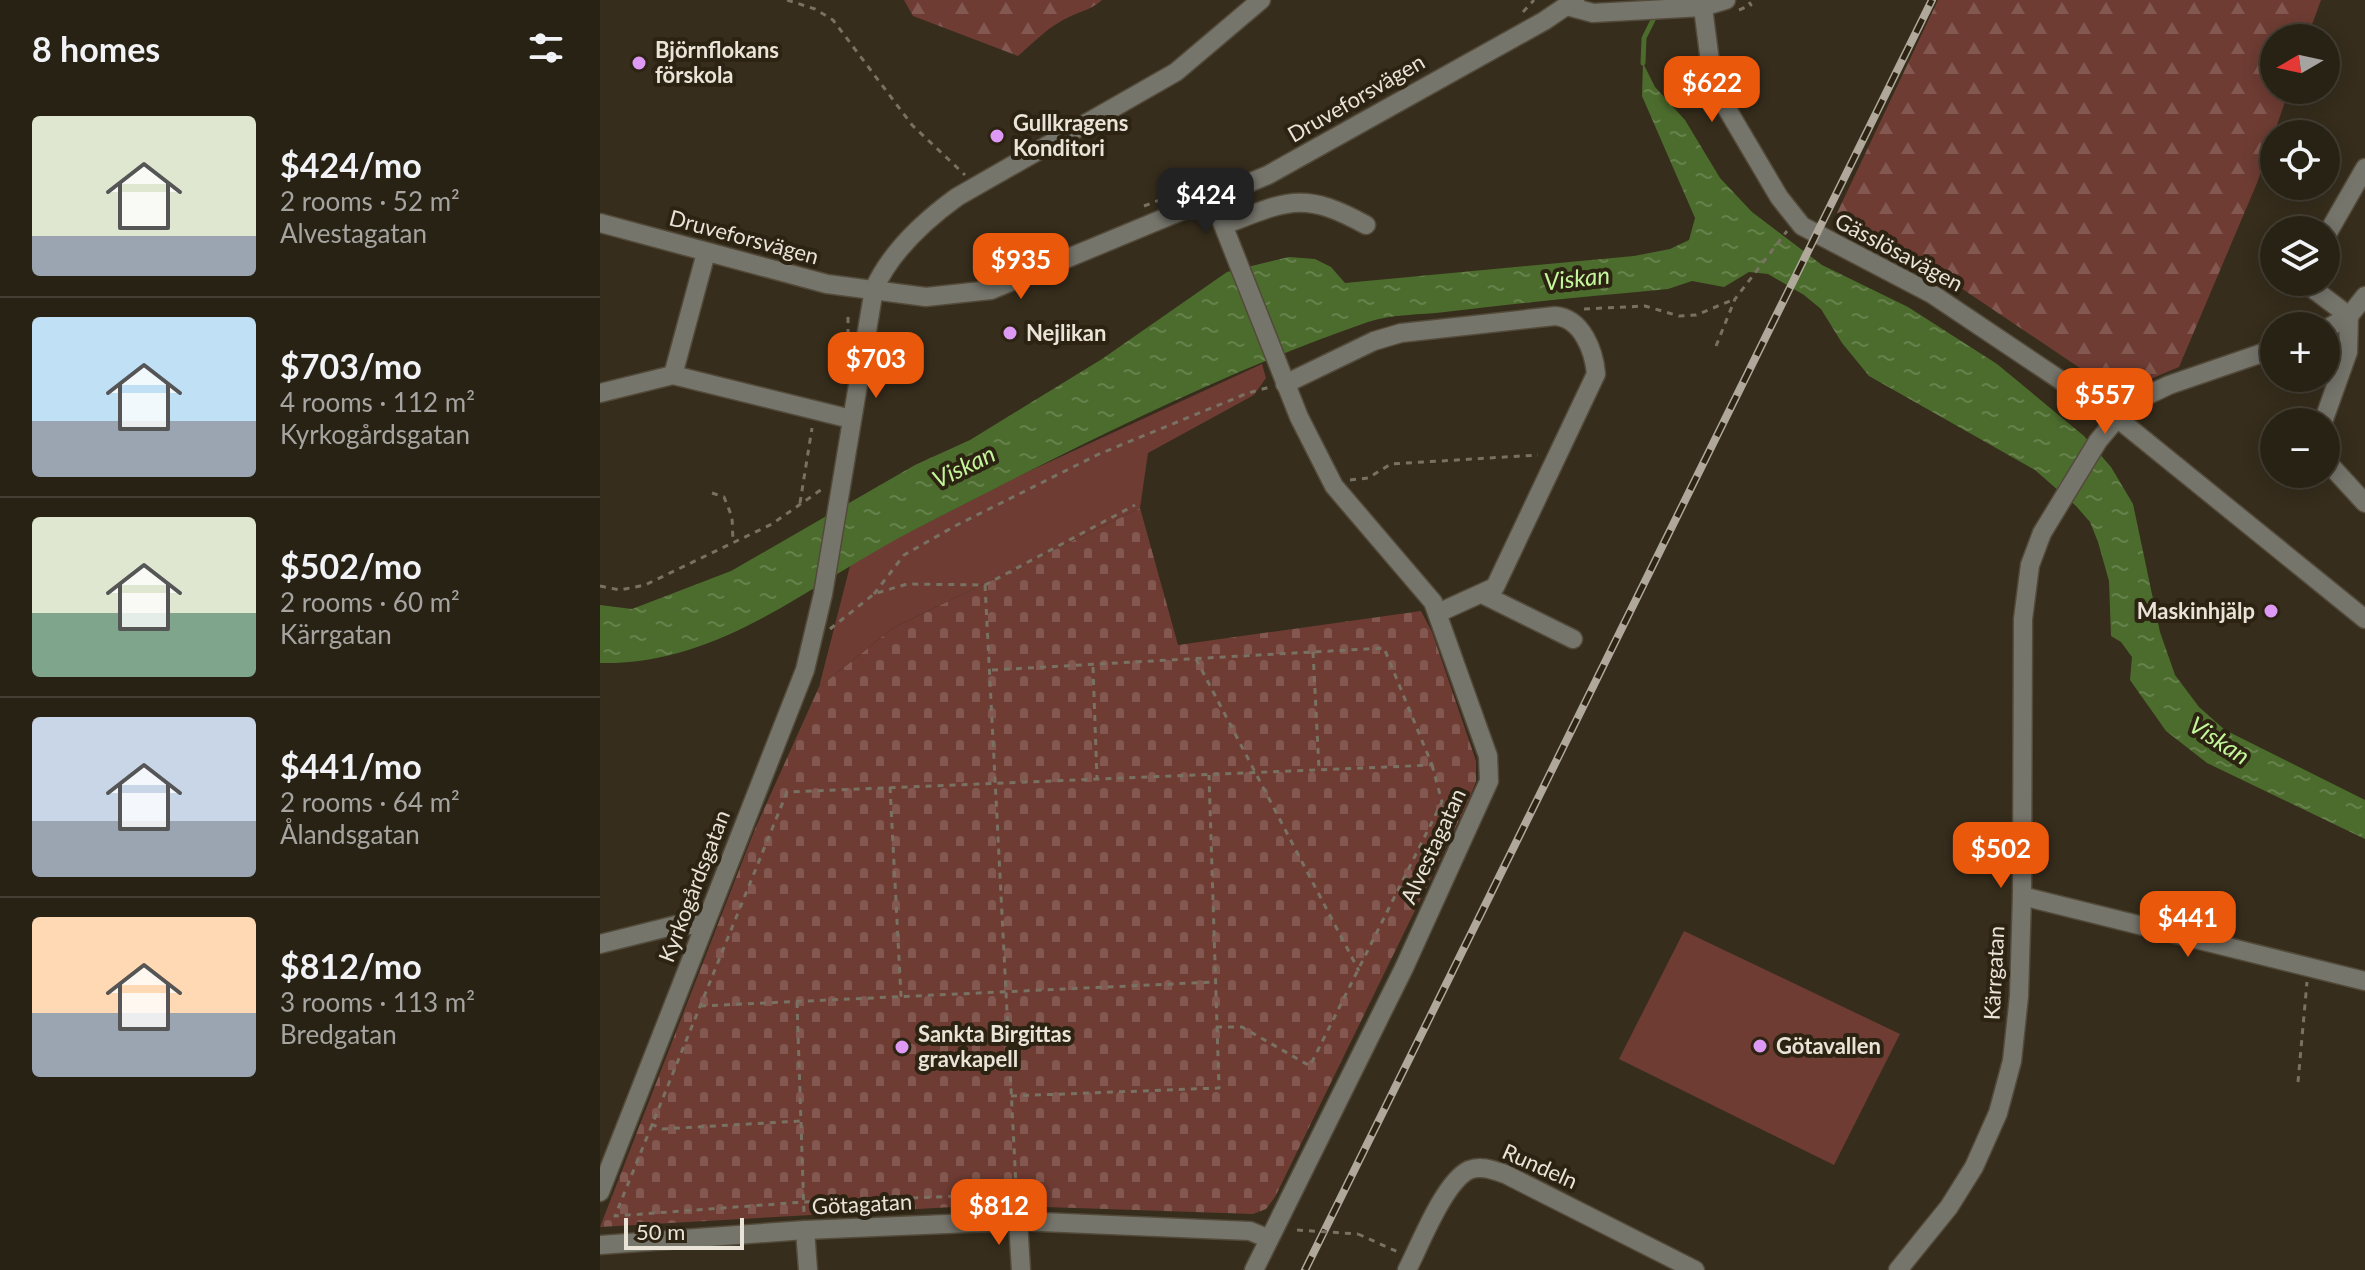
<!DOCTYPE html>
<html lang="en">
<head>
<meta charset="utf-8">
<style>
  body { margin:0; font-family:Lato,sans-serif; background:#302a1e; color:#f1f3f6; height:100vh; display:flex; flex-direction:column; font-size:30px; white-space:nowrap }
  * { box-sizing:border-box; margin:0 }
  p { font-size:26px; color:#a5a4a0 }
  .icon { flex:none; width:44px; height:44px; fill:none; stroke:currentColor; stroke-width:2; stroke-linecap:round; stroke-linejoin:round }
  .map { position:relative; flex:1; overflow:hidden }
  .panel { display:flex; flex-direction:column; background:#282215; width:600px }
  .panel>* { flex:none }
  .needle { width:52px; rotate:261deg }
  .controls { position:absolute; left:1660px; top:24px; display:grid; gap:16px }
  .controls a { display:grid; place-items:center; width:80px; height:80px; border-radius:50%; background:#282215; box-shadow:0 4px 20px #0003,0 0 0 2px #443f34; font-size:40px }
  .scale { position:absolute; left:24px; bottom:20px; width:120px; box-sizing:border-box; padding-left:8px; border:4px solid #e9e3d8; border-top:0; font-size:22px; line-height:28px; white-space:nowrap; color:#e9e3d8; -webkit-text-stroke:6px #2c2312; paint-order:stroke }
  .price { position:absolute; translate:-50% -68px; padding:0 18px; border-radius:16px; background:#ea580c; color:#fff; font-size:26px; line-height:52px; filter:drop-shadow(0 2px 4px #0008) }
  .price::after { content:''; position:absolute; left:50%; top:48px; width:24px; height:18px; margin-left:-12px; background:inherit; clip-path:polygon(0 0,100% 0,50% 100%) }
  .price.selected { background:#222; color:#fff }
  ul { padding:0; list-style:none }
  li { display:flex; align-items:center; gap:24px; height:200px; padding:0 32px }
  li+li { border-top:2px solid #443f34 }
  li span { display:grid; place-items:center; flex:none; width:224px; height:160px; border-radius:8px; color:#555 }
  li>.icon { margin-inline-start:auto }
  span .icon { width:96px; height:96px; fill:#fffc; stroke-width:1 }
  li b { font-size:34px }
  h2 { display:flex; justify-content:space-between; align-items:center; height:96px; padding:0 32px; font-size:34px }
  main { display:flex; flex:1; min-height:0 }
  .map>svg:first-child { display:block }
  .forest { fill:url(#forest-firs) }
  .cemetery { fill:url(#cemetery-stones) }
  .park { fill:#6e3c33 }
  .water { fill:url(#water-ripples) }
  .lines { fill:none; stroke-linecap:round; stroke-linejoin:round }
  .stream { stroke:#4c6c2d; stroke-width:5 }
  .minor-casing { stroke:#534a3a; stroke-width:21 }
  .path { stroke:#797162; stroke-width:3; stroke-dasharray:6 6; stroke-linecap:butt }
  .minor { stroke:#75756c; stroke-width:18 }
  .rail-casing { stroke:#afa89b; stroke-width:8 }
  .rail { stroke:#2c2312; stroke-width:5; stroke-dasharray:15; stroke-linecap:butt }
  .path-bridge { stroke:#797162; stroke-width:3; stroke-dasharray:6 6; stroke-linecap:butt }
  .poi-dot { fill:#dd99f3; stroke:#2c2312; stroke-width:3 }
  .labels { text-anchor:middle; stroke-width:8; stroke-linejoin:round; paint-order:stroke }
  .poi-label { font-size:22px; font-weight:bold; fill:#e9e3d8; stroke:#2c2312; text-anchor:start }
  .street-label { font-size:22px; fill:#e9e3d8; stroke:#2c2312 }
  .water-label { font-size:24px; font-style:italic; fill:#c5f69b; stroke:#2c2312 }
</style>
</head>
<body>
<main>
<section class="panel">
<h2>8 homes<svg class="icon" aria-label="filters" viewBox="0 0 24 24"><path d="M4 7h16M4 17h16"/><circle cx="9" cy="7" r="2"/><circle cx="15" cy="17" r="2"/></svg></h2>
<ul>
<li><span style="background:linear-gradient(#dfe7d0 75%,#9aa5b1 0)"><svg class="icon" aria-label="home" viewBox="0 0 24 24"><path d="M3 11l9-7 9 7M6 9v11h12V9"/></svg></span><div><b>$424/mo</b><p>2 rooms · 52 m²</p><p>Alvestagatan</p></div></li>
<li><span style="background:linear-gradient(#bfe0f5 65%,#9aa5b1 0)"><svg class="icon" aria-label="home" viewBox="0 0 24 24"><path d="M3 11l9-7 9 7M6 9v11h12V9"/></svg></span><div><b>$703/mo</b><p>4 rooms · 112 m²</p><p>Kyrkogårdsgatan</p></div></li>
<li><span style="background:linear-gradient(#dfe7d0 60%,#7fa58c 0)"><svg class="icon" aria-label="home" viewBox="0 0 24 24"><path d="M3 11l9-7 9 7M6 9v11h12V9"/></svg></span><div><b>$502/mo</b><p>2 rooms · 60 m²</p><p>Kärrgatan</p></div></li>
<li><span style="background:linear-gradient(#c9d6e8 65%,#9aa5b1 0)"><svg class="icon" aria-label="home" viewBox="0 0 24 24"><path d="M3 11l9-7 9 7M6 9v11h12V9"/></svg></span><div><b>$441/mo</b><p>2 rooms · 64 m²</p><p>Ålandsgatan</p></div></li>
<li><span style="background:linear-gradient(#ffd9b3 60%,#9aa5b1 0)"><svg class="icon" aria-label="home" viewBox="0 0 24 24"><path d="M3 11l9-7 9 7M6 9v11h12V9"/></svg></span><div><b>$812/mo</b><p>3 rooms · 113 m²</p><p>Bredgatan</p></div></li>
</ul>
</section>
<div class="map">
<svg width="1765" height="1270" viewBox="0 0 1765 1270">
  <defs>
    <pattern id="forest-firs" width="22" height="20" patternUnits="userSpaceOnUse" patternTransform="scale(2)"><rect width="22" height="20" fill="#6e3c33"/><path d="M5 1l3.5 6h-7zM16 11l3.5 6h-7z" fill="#835850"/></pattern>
    <pattern id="cemetery-stones" width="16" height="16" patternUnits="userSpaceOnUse" patternTransform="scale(2)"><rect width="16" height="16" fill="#6e3c33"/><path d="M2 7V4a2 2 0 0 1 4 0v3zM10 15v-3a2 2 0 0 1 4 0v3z" fill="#835850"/></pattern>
    <pattern id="water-ripples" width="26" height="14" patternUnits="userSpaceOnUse" patternTransform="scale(2)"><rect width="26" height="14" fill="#4c6c2d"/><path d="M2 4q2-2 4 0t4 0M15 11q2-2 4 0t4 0" fill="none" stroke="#66814b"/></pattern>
  </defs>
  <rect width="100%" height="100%" fill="#362d1c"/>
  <g class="forest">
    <path d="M 304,0 L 502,0 C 491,10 481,11 469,17 C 449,26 434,42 418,56 L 313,16 Z"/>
    <polygon points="1338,0 1721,0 1707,38 1674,38 1674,90 1689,90 1657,183 1579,367 1536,385 1505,385 1324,263 1271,236 1237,213"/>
  </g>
  <polygon class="cemetery" points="540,508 578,645 821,611 832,632 876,761 876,782 866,806 675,1197 666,1209 653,1214 389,1205 0,1227 155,829 219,687 293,628"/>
  <g class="park">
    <polygon points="662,364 666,378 654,395 548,453 540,508 293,628 219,687 251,562 421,475"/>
    <polygon points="1084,931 1300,1034 1234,1165 1019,1059"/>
  </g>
  <path class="water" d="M 1043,63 L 1055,87 L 1085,120 L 1120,178 L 1152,212 L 1222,265 L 1308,307 L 1397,364 L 1484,436 L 1511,467 L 1533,504 L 1560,632 L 1575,675 L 1599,707 L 1625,730 L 1765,800 L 1765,839 L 1607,763 L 1566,731 L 1530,680 L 1532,657 L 1521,642 L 1511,636 L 1509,581 L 1498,542 L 1490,522 L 1476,506 L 1435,470 L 1269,376 L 1242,343 L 1221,309 L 1204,295 L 1168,274 L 1149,272 L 1124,287 L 1092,281 L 1068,289 C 993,296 919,303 845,312 C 821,315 791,314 768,322 C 614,375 456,457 312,531 C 209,584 122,665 0,663 L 0,605 L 32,609 L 131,571 L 315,465 L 370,440 L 502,359 L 627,272 L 689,257 L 715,259 L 731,267 L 745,283 L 1034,256 L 1070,249 L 1089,240 L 1095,218 L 1042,96 Z"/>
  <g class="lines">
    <polyline class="stream" points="1043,63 1044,38 1056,14"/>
    <defs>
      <g id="minor">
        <polyline points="1102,0 1112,77 1120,97 1179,197 1202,226 1332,294 1517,418 1765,619"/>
        <polyline points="967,6 993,13 1103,7 1126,0"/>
        <polyline points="612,197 699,417 734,486 833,602 888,756 889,781 804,968 654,1270"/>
        <polyline points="0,223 227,284 326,297 391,290 668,175 944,21 975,0"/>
        <path d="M 624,225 C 687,201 703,190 766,225"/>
        <polyline points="1726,236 1765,168"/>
        <polyline points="1704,282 1749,316 1748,352 1723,422"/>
        <polyline points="1726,329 1749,316 1765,296"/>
        <polyline points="73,375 106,253"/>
        <path d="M 685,384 L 774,341 L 801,333 L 955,316 C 982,318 994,351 996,374 L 895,587 L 838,613"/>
        <polyline points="0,393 73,375 251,419"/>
        <polyline points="1726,454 1731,466 1765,503"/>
        <polyline points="884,595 973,639"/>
        <polyline points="1422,896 1765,981"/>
        <polyline points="0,944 76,925 104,925"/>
        <path d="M 0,1192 L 205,670 L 223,594 L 274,289 C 291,251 324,221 357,197 L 576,72 L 661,0"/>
        <polyline points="418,1221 421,1270"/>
        <polyline points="205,1230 208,1270"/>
        <polyline points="0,1245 205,1230 418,1221 650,1231 669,1239"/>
        <path d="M 807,1270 C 820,1245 844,1182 869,1170 C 881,1165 893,1170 905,1174 L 1095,1270"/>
        <polyline points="1298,1270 1349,1207 1374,1167 1398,1113 1412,1061 1419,996 1422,896 1423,619 1430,565 1442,533 1498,441 1529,404 1569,385 1674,349"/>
      </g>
    </defs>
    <use href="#minor" class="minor-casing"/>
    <g class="path">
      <polyline points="187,0 215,9 233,20 312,125 365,175"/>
      <polyline points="1139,10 1151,5 1149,2"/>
      <polyline points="923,12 934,0"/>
      <polyline points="544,206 604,183"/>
      <polyline points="984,309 1045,306 1079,316 1096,315 1135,299"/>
      <polyline points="248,317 248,333"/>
      <polyline points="1116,346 1135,299 1187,231"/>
      <polyline points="750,480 768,478 791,464 938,455"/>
      <polyline points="112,493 124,497 132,517 133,541"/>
      <polyline points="200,503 212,428"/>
      <polyline points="385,585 417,1205"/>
      <polyline points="0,586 20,590 45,585 172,524 225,487"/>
      <polyline points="274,594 304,555 355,526 499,454 648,393 670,387"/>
      <polyline points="230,629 274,594 307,584 385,585 535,505"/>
      <polyline points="713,652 719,769"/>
      <polyline points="596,659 759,971"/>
      <polyline points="493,667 497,779"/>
      <polyline points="392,670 784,648 832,765 187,792 15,1216 204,1202 416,1194"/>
      <polyline points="290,787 301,997"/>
      <polyline points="197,1002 204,1214"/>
      <polyline points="100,1006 614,982"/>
      <polyline points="616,1027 642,1027 710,1066 842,802 832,765"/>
      <polyline points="1698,1082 1707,982"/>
      <polyline points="411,1096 619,1088 609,775"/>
      <polyline points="51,1124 62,1129 201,1121"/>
      <polyline points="758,1234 798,1252"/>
    </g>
    <use href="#minor" class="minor"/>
    <defs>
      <polyline id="rail" points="705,1270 1332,0"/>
    </defs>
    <use href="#rail" class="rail-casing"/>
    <use href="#rail" class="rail"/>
    <polyline class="path-bridge" points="697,1230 758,1234"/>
  </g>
  <g class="poi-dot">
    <circle cx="39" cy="63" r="8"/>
    <circle cx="397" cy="136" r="8"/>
    <circle cx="410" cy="333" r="8"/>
    <circle cx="1671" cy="611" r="8"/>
    <circle cx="1160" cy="1046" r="8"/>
    <circle cx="302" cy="1047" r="8"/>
  </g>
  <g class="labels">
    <g class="poi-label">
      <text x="55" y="58">Björnflokans<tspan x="55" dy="25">förskola</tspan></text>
      <text x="413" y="131">Gullkragens<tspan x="413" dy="25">Konditori</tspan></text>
      <text x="426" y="341">Nejlikan</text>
      <text x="1655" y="619" text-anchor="end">Maskinhjälp</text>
      <text x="318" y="1042">Sankta Birgittas<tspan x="318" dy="25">gravkapell</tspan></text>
      <text x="1176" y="1054">Götavallen</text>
    </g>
    <g class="street-label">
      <text transform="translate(756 98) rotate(-30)" y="8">Druveforsvägen</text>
      <text transform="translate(144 237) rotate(15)" y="8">Druveforsvägen</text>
      <text transform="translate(1299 252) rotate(28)" y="8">Gässlösavägen</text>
      <text transform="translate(833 846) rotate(-65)" y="8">Alvestagatan</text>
      <text transform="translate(94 886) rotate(-69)" y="8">Kyrkogårdsgatan</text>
      <text transform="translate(1394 973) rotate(-87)" y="8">Kärrgatan</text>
      <text transform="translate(940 1166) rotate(24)" y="8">Rundeln</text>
      <text transform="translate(262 1204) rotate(-3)" y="8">Götagatan</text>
    </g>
    <g class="water-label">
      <text transform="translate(977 279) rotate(-6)" y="8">Viskan</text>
      <text transform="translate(364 467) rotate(-26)" y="8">Viskan</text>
      <text transform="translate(1619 741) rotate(33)" y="8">Viskan</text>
    </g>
  </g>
</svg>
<div class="controls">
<a><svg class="needle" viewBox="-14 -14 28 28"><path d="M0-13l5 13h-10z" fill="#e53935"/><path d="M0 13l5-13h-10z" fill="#a5a4a0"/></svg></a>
<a><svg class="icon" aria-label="locate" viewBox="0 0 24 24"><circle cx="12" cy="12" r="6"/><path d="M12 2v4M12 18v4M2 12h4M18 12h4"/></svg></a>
<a><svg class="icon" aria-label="layers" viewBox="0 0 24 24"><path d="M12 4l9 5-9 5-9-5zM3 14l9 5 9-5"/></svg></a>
<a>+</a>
<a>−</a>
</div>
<div class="scale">50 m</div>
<b class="price" style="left:1112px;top:124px">$622</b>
<b class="price selected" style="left:606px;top:236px">$424</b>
<b class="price" style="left:421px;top:301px">$935</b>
<b class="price" style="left:276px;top:400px">$703</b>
<b class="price" style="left:1505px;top:436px">$557</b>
<b class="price" style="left:1401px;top:890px">$502</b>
<b class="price" style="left:1588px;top:959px">$441</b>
<b class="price" style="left:399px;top:1247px">$812</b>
</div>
</main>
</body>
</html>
